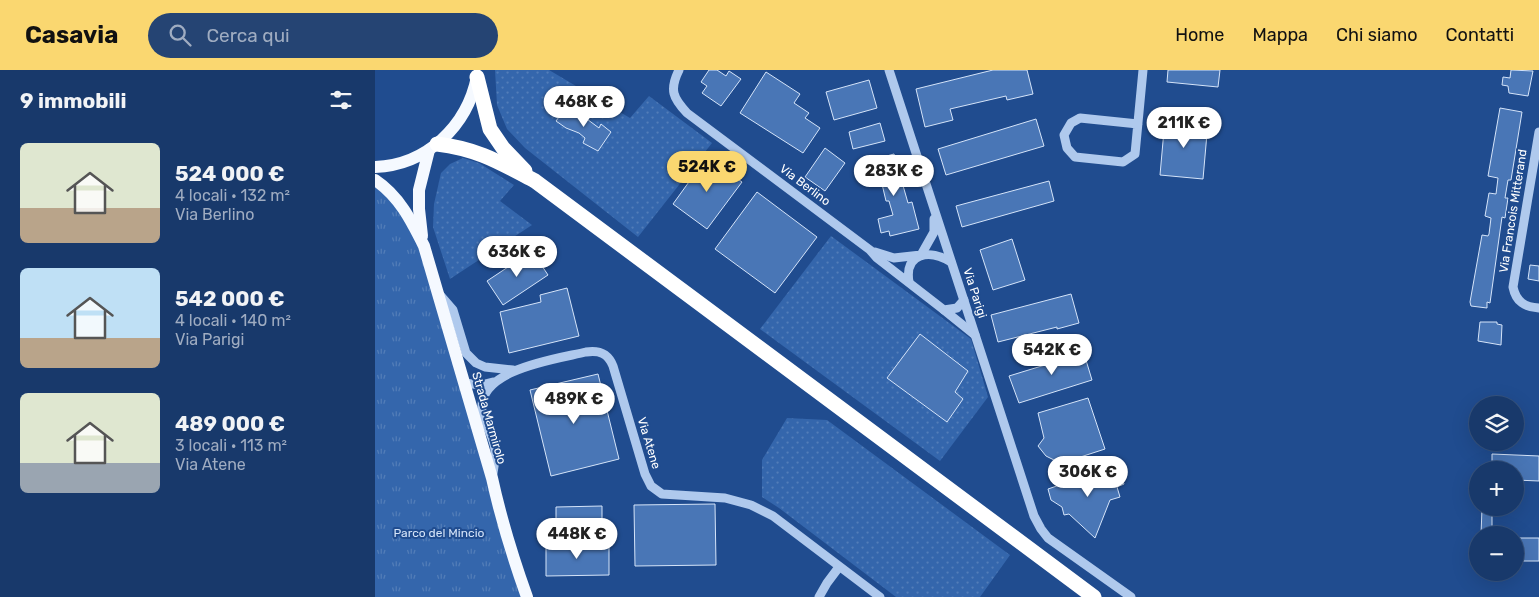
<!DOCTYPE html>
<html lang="it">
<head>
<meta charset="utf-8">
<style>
  body { margin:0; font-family:Rubik,sans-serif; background:#254473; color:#f1f3f6; height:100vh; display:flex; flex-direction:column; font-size:19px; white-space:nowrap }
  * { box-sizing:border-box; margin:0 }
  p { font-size:16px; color:#9facc1 }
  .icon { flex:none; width:28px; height:28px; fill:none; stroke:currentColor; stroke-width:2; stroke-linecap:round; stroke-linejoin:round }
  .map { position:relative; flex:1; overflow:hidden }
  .side { display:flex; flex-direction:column; background:#18396b; width:375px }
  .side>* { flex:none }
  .controls { position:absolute; left:1094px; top:326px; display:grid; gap:10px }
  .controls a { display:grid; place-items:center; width:55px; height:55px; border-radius:50%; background:#18396b; box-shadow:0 5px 20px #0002,0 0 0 1px #36537e; font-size:25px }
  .price { position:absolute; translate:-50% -42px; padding:0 11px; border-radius:18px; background:#fff; color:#222; font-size:16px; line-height:32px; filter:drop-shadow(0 1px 2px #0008) }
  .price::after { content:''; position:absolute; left:50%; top:30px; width:15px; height:11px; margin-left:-8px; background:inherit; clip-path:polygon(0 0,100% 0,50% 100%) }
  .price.active { background:#fad770; color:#111 }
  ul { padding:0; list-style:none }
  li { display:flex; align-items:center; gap:15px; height:125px; padding:0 20px }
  li span { display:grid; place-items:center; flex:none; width:140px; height:100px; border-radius:8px; color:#555 }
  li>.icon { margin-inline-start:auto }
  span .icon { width:60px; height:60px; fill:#fffc; stroke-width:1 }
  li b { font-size:21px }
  h2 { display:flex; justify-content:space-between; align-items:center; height:60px; padding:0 20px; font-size:21px }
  header { display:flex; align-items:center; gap:30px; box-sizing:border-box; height:70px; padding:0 25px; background:#fad770; color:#111 }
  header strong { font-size:24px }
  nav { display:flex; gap:28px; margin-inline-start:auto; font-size:18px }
  .search { width:350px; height:45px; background:#254473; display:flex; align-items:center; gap:12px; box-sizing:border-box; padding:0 18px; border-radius:28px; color:#9facc1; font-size:19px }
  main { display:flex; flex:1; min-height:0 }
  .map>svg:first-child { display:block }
  .grass { fill:url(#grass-dots) }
  .park { fill:url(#park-tufts) }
  .building { fill:#4976b6; stroke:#d5e4f9 }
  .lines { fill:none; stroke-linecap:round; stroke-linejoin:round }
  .minor { stroke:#afc9ed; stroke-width:9 }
  .major { stroke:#f5f9ff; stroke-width:12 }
  .highway { stroke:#fff; stroke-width:15 }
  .labels { text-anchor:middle; stroke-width:4; stroke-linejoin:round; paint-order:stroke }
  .street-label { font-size:12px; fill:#fff; stroke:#204c8f }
  .park-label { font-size:12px; fill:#d5e4f9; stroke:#204c8f }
</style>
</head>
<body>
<header>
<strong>Casavia</strong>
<div class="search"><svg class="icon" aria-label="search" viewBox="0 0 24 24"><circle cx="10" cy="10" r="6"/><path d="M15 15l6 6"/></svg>Cerca qui</div>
<nav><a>Home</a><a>Mappa</a><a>Chi siamo</a><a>Contatti</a></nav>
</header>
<main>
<section class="side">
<h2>9 immobili<svg class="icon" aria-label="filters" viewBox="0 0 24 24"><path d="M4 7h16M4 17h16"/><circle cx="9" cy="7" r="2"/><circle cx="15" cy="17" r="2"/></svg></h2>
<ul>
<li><span style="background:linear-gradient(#dfe7d0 65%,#b9a48a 0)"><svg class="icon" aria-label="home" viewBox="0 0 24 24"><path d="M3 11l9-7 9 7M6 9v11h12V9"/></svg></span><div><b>524 000 €</b><p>4 locali · 132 m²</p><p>Via Berlino</p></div></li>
<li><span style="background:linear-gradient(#bfe0f5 70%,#b9a48a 0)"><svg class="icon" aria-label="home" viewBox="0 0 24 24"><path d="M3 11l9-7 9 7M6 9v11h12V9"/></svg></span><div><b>542 000 €</b><p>4 locali · 140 m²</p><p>Via Parigi</p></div></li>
<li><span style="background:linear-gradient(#dfe7d0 70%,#9aa5b1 0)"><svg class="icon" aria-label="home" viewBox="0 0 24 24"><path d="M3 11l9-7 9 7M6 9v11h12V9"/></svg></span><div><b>489 000 €</b><p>3 locali · 113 m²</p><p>Via Atene</p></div></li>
</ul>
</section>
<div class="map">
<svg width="1164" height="527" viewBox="0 0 1164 527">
  <defs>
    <pattern id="grass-dots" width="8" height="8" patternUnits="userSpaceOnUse" patternTransform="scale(1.25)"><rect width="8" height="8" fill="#3466ac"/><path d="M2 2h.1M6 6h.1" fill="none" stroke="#527db8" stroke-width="1.8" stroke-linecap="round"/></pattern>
    <pattern id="park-tufts" width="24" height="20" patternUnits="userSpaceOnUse" patternTransform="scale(1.25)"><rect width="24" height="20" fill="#3466ac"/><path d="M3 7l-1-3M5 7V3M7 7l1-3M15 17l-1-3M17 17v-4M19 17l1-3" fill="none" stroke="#527db8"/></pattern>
  </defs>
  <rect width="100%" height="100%" fill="#204c8f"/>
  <g class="grass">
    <polygon points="120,0 174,0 255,48 274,26 337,73 263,167 150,78 132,59 122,35"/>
    <polygon points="88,88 104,93 139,115 125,131 157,155 75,209 58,157 59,134 66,103 75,94"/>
    <polygon points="456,166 596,269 613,327 565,391 385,259"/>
    <polygon points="412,348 452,350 635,485 605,527 521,527 404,438 387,427 387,390"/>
  </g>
  <polygon class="park" points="0,110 36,150 153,527 0,527"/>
  <g class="building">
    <polygon points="334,0 342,0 351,6 354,1 366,9 346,36 327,23 332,16 326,12"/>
    <polygon points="618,0 652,0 658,24 632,30 631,26 575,39 578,50 550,57 541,19"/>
    <polygon points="793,0 845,0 843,17 792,12"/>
    <polygon points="1136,0 1158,1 1153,26 1134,23 1133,16 1127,15 1128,7 1135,8"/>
    <polygon points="391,2 425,24 419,33 434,43 430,48 445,58 428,83 365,43"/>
    <polygon points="494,10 502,38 459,50 451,22"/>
    <polygon points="193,35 224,58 226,54 236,62 223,81 208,73 210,68 204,63 191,58 181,51"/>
    <polygon points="1125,38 1147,42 1136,110 1133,110 1130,128 1133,128 1130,148 1127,147 1115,233 1112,232 1112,238 1096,236 1095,232 1107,165 1113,166 1114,164 1116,148 1110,146 1114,123 1121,124 1123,108 1113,106"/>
    <polygon points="661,49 669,76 571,105 563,79"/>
    <polygon points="790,49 833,52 828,109 785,105"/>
    <polygon points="505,53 510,71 478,79 474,62"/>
    <polygon points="450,78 470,93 450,121 430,107"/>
    <polygon points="519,84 533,133 537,132 544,159 515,166 514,161 506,163 503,149 518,145 514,131 511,131 507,114 504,115 501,104 497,105 493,91"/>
    <polygon points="332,87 367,112 332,159 298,134"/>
    <polygon points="674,111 679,131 587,157 581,136"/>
    <polygon points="382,122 442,167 400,223 340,179"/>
    <polygon points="637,169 650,210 618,220 605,180"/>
    <polygon points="157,181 173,205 128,235 112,211"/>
    <polygon points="1155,195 1164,196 1164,211 1153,209"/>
    <polygon points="192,218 204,266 134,283 125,242 166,232 165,225"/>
    <polygon points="696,224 704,253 682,259 682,257 623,272 616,245"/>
    <polygon points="1105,252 1122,252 1122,254 1127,255 1126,275 1103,271"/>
    <polygon points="545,264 593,301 580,322 588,329 572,352 512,308"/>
    <polygon points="707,277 717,310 644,333 634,306 683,291 681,286"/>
    <polygon points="223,304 244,389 176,406 155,320"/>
    <polygon points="713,328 730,379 690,392 681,391 671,386 663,376 669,368 663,343"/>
    <polygon points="1117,384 1164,386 1164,411 1140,410 1140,400 1117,400"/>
    <polygon points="734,398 736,401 743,398 749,414 742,417 745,427 735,430 720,468 694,444 689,445 687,437 676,430 673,419"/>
    <polygon points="340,434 341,495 260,496 259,435"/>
    <polygon points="227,436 227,459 181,460 181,437"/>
    <polygon points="1107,438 1117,438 1117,465 1106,465"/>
    <polygon points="1140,468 1164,468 1164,491 1148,491 1148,480 1140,480"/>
    <polygon points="234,474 234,505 171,506 171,475"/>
  </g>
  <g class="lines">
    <g class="minor">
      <path d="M 304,0 C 294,20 298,28 312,43 L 495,180 L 502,188 L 569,240 L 582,238 L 589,230"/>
      <polyline points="514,0 659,446 666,459 673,468 756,527"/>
      <polyline points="763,54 705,48 696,53 689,65 692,78 700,87 748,92 760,84 768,0"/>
      <path d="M 1164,62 L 1138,217 C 1141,232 1150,237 1164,238"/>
      <polyline points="500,182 519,188 546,185 559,162 559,149"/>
      <path d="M 534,212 C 529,182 555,179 576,192"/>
      <polyline points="65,225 78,240 91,283 101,293 110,297 138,300"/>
      <polyline points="569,240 600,265"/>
      <polyline points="89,313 106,315 118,312"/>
      <path d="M 118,403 C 119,396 121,387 120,380 C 119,366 108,353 107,340 C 103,299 182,289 211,282 C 224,280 233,283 238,296 L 270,404 L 276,416 L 287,424 L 350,428 L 376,435 L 398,446 L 505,527"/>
      <polyline points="444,527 452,513 464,497"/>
    </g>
    <g class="major">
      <path d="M 0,97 C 52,95 92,56 102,7"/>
      <path d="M 0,110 C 24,126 36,150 49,176 L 117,408 C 126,449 138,488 152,527"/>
      <polyline points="47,166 44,139 44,120 54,80"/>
    </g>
    <g class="highway">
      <polyline points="102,7 115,59 128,78 150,101"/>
      <path d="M 62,74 C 103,79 124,92 160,111 L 719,527"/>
    </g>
  </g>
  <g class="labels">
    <g class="street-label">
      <text transform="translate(430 115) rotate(37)" y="4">Via Berlino</text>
      <text transform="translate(1138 141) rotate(-81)" y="4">Via Francois Mitterand</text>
      <text transform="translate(600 223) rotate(72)" y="4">Via Parigi</text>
      <text transform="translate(114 348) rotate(74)" y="4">Strada Marmirolo</text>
      <text transform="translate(274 373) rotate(73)" y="4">Via Atene</text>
    </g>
    <g class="park-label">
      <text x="64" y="467">Parco del Mincio</text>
    </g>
  </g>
</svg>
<div class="controls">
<a><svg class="icon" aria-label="layers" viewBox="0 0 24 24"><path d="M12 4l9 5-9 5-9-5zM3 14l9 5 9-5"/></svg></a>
<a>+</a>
<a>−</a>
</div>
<b class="price" style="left:209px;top:58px">468K €</b>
<b class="price" style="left:809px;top:79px">211K €</b>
<b class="price active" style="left:332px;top:123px">524K €</b>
<b class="price" style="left:519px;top:127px">283K €</b>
<b class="price" style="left:142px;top:208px">636K €</b>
<b class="price" style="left:677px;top:306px">542K €</b>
<b class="price" style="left:199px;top:355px">489K €</b>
<b class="price" style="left:713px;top:428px">306K €</b>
<b class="price" style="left:202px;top:490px">448K €</b>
</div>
</main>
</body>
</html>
